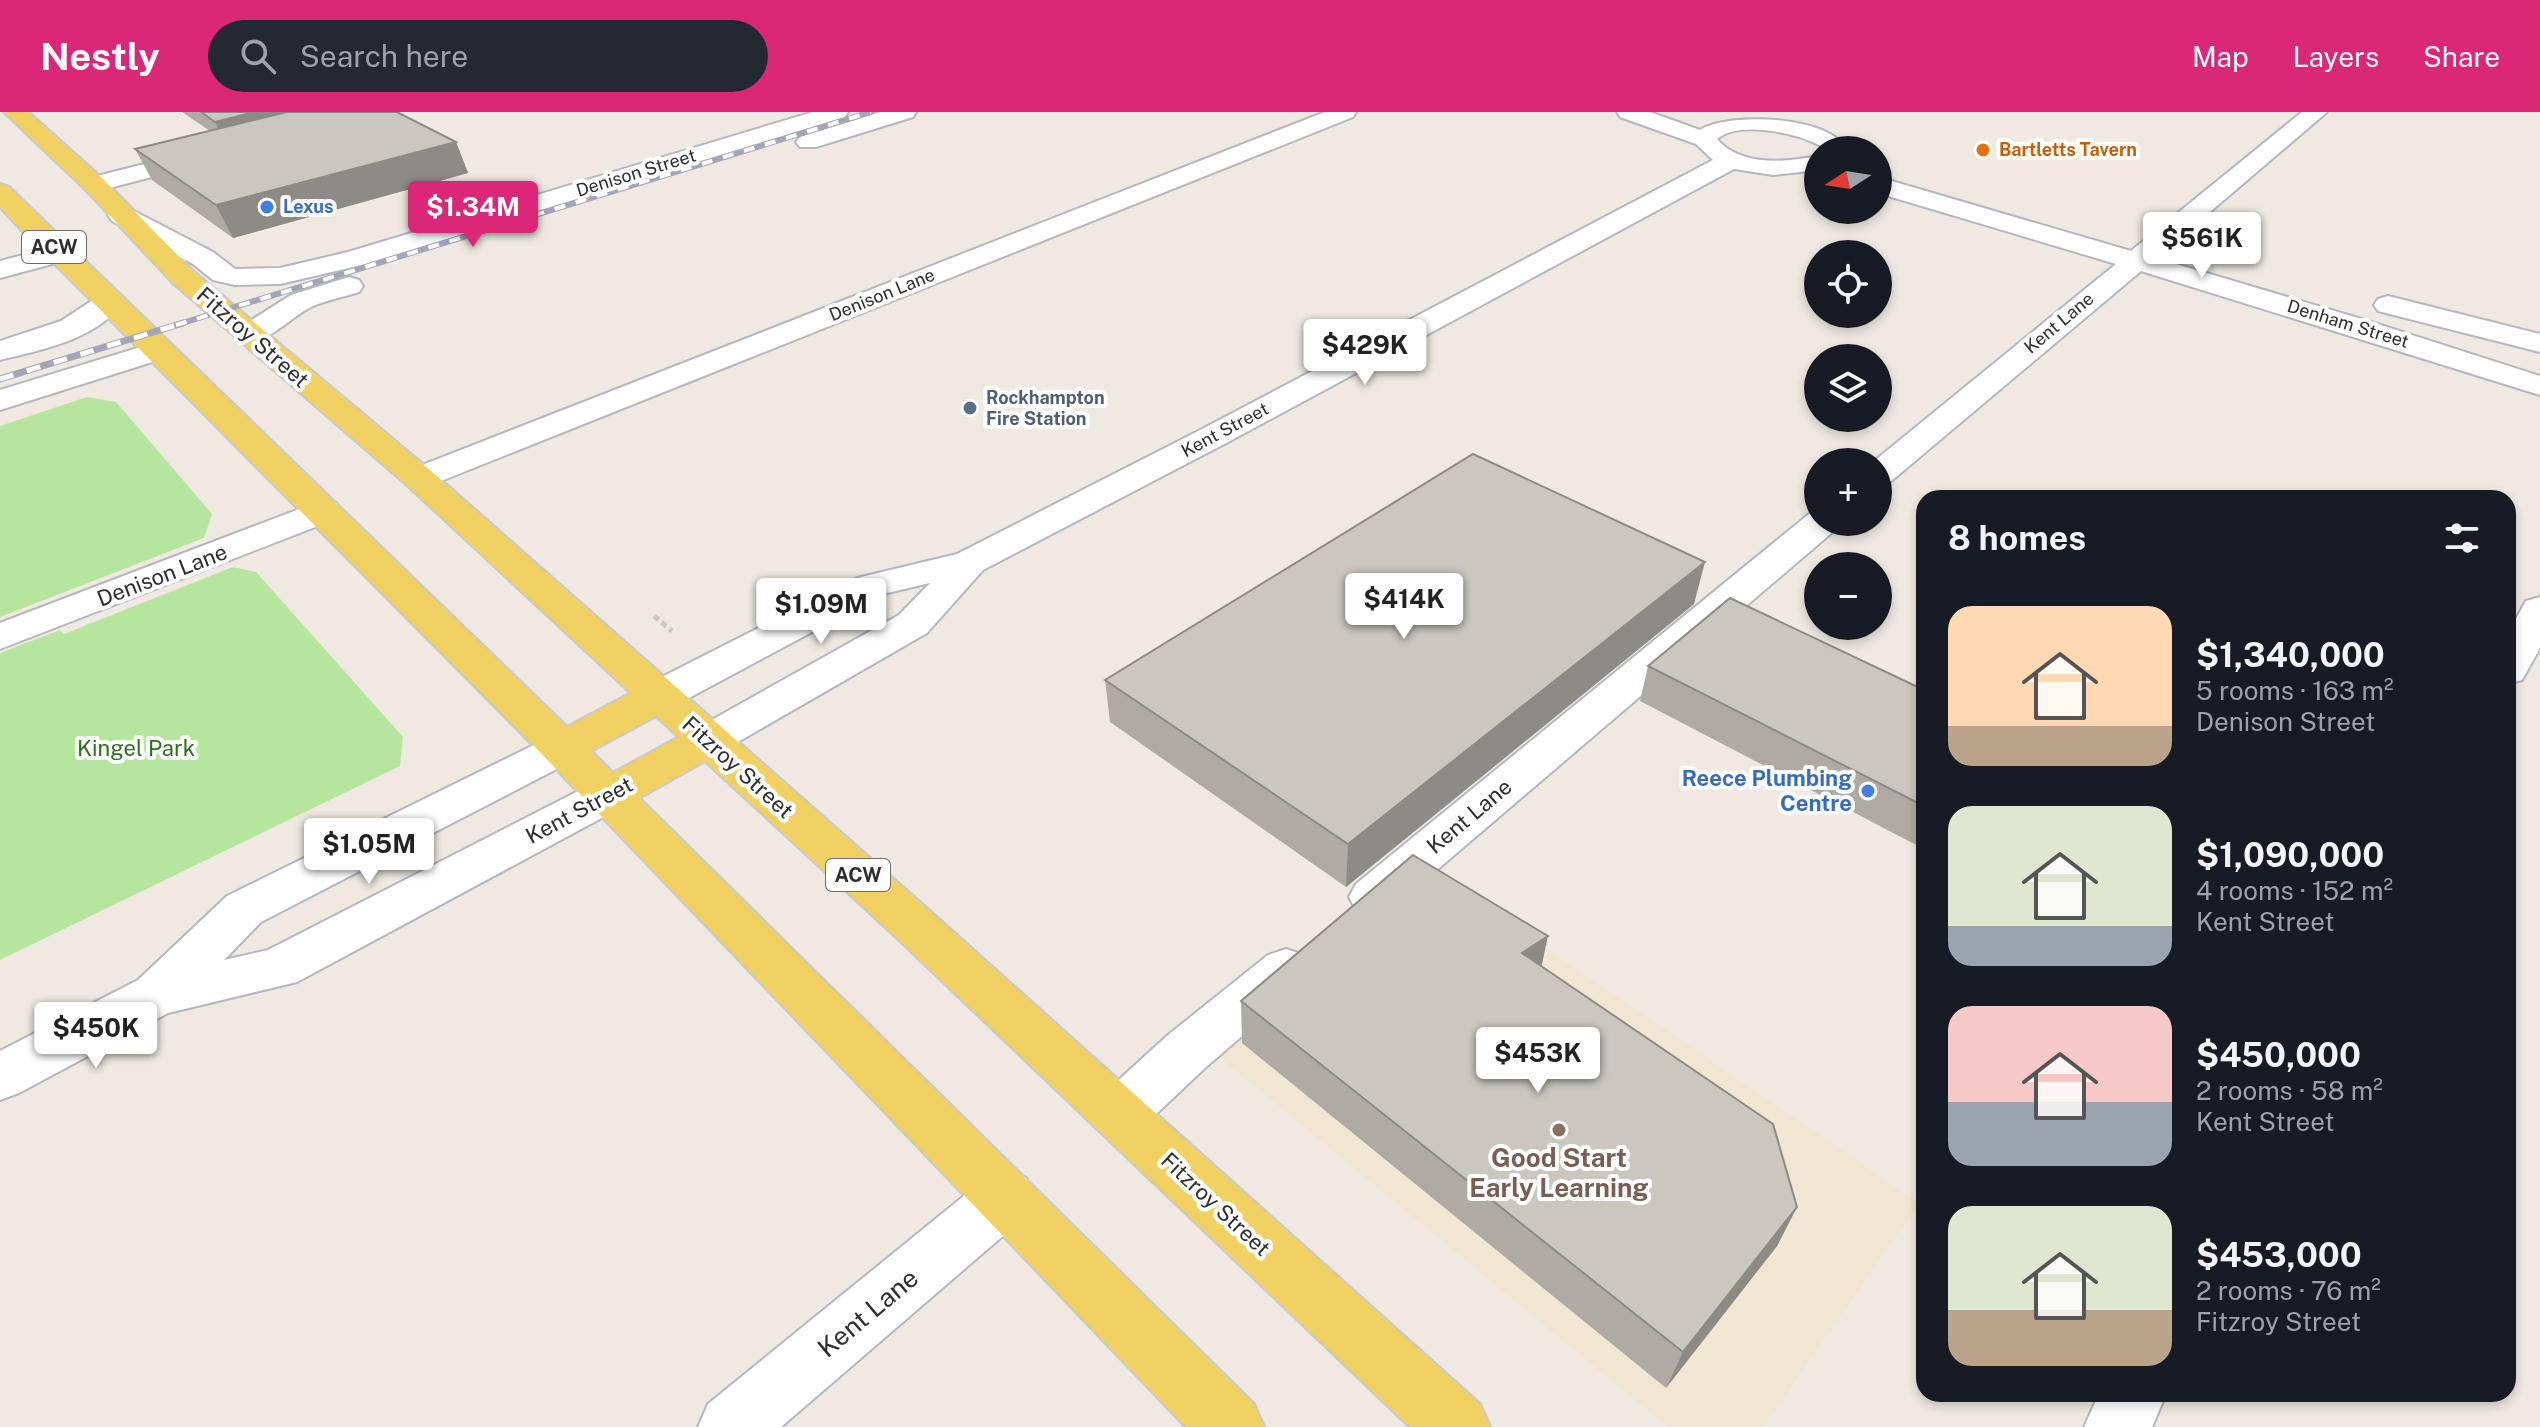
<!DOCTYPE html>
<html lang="en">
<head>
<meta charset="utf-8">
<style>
  body { margin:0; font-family:"Public Sans",sans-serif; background:#242831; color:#f1f3f6; height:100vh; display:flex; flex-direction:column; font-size:30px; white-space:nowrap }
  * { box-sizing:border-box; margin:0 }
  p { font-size:26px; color:#9ea1a6 }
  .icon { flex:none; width:44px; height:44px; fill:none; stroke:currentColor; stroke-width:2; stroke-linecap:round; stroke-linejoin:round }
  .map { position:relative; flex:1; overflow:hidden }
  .details { position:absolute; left:1916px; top:378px; width:600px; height:912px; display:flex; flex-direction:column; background:#171b24; border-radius:24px; box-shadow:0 4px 12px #0003 }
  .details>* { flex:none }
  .needle { width:52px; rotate:258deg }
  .buttons { position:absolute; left:1804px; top:24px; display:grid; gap:16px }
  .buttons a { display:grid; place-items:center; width:88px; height:88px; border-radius:50%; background:#171b24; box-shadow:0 4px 12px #0003; font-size:40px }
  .price { position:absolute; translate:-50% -68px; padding:0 18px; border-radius:8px; background:#fff; color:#222; font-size:26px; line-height:52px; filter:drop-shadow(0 2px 4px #0008) }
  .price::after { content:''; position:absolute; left:50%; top:48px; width:24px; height:18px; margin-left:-12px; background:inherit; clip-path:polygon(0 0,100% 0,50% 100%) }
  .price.selected { background:#db2777; color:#fff }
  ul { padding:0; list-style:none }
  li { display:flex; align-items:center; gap:24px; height:200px; padding:0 32px }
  li span { display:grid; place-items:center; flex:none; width:224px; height:160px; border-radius:24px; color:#555 }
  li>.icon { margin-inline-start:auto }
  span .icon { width:96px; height:96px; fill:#fffc; stroke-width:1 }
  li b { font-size:34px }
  h2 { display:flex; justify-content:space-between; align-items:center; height:96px; padding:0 32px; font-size:34px }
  header { display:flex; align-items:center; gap:48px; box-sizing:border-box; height:112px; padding:0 40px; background:#db2777; color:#fff }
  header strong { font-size:38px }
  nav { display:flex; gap:44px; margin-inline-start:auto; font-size:28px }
  .search { width:560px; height:72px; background:#242831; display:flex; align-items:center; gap:20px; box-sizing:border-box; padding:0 28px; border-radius:44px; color:#9ea1a6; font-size:30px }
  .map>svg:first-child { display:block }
  .education { fill:#f0e6d1 }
  .green { fill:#b6e59e }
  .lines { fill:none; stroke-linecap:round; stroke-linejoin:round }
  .minor-casing { stroke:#b4b7c1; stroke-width:4 }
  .major-casing { stroke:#c9c9c9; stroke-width:4 }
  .path { stroke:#c9c9c9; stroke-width:5; stroke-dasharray:6 4; stroke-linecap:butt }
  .minor { fill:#fff; fill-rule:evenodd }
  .major { fill:#f2d163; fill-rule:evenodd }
  .rail-far1-casing { stroke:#a3a6b8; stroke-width:6 }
  .rail-casing { stroke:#a3a6b8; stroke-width:7 }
  .rail-far1 { stroke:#fff; stroke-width:4; stroke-dasharray:11; stroke-linecap:butt }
  .rail { stroke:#fff; stroke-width:5; stroke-dasharray:14; stroke-linecap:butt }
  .wall { fill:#afaba4 }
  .shaded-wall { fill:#8e8b86 }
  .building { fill:#cbc7bf; stroke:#8e8b86; stroke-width:2 }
  .food-dot { fill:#e8710a; stroke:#fff; stroke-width:3 }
  .shop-dot { fill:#3f7fe0; stroke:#fff; stroke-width:3 }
  .service-dot { fill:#5c6f8a; stroke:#fff; stroke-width:3 }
  .education-dot { fill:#8d6e63; stroke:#fff; stroke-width:3 }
  .labels { text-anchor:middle; stroke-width:8; stroke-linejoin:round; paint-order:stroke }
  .far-food-label { font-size:18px; font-weight:bold; fill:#c56008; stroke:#fff; text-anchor:start }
  .far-street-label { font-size:18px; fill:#2e2e2e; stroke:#fff }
  .far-shop-label { font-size:18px; font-weight:bold; fill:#366cbe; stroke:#fff; text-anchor:start }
  .far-service-label { font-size:18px; font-weight:bold; fill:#4e5e75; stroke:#fff; text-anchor:start }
  .shield { fill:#fff; stroke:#6d6d6d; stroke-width:2 }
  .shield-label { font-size:20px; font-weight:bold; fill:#2e2e2e }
  .street-label { font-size:22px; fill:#2e2e2e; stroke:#fff }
  .park-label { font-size:22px; fill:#2c6e1b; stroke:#fff }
  .shop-label { font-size:22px; font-weight:bold; fill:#366cbe; stroke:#fff; text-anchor:end }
  .near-education-label { font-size:26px; font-weight:bold; fill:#785e54; stroke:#fff }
  .near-street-label { font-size:26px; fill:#2e2e2e; stroke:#fff }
</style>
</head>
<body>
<header>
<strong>Nestly</strong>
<div class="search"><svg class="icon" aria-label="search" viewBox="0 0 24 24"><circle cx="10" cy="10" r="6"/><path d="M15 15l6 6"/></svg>Search here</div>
<nav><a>Map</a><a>Layers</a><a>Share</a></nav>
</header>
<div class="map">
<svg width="2540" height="1315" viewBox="0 0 2540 1315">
  <rect width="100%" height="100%" fill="#efe9e1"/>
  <polygon class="education" points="1441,760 1521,819 1919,1091 1763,1315 1668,1315 1218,944"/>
  <g class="green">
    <polygon points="87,285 116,290 212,402 204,426 0,505 0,314"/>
    <polygon points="233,455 256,460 403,625 400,654 0,848 0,541 60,518 64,522"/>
  </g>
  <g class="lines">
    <defs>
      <g id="minor">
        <polygon points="813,0 848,0 845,5 366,152 280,172 235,173 213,168 193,152 112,109 108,103 112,97 130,97 213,140 235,157 280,156 348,140"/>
        <polygon points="881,0 916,0 913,5 816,35 800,35 796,30 800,25"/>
        <polygon points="1325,0 1356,0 1353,5 431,373 419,376 407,373 402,366 407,359"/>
        <path d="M 1617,0 L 1650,0 L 1700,18 C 1727,0 1832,3 1846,38 L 1822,38 L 1821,34 C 1797,21 1739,8 1717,27 C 1741,55 1786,50 1818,44 L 1818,58 L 1773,63 L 1734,57 L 1230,329 L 983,458 L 927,521 L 724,638 L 709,643 L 694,638 L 687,628 L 694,618 L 899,503 L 930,471 L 883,482 L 674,594 L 659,598 L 644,594 L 638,584 L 644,574 L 857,466 L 957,442 L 1206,315 L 1713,48 L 1696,32 L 1620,5 Z"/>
        <polygon points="2302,0 2327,0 2156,146 2365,208 2540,264 2540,283 2141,159 1890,370 1878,373 1878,350 1873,350 2116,152 1878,81 1878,65 2131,139"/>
        <polygon points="204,37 213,39 216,44 213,49 94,80 85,77 81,72 85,67"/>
        <polygon points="61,133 71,135 75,141 71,147 0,166 0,149"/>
        <path d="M 349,165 L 359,168 L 363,174 L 359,180 C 344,185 326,188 311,195 C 287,207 267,235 239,228 L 235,222 L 239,216 L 291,183 Z"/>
        <path d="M 109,181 L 119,184 L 123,190 C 98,227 41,238 0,248 L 0,229 L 61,209 L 99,184 Z"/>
        <polygon points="2388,184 2540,222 2540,240 2378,199 2374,193 2378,187"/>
        <polygon points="157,230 168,233 172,239 168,245 0,298 0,278"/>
        <polygon points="323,388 336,391 341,399 336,407 0,537 0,511"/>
        <polygon points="1818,400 1818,410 1840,410 1835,418 1390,798 1373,803 1356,798 1349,785 1356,772 1809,402"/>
        <polygon points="2540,485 2540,536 2522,568 2508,572 2508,521 2526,489"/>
        <polygon points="561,622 576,627 583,637 576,647 261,810 224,848 268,838 592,672 608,667 624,672 630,683 624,694 297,870 168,901 19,981 0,988 0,939 138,868 227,784 546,627"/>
        <polygon points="1286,837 1304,843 1311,857 1304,871 1206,955 1138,1019 1119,1026 1100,1019 1091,1002 1100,985 1168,923 1268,843"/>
        <polygon points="1006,1059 1026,1066 1035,1085 1026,1104 781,1315 698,1315 708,1292 986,1066"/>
        <polygon points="2099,1282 2166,1282 2152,1315 2084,1315"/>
      </g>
      <path id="major" d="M 4,0 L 28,0 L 103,67 L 193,159 L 431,359 L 930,799 L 1480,1292 L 1490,1315 L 1410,1315 L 896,825 L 705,649 L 639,686 L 1254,1292 L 1264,1315 L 1186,1315 L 538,638 L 30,127 L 0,95 L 0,72 L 9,75 L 567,615 L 631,581 L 407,373 L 173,171 L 85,77 ZM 656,604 L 679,625 L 613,661 L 591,639 Z"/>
    </defs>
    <use href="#minor" class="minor-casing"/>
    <use href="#major" class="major-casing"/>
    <polyline class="path" points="654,504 672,519"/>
    <use href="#minor" class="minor"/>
    <use href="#major" class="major"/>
    <defs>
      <polyline id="rail-far1" points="176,213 871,0"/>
      <polyline id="rail" points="0,267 183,211"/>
    </defs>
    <use href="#rail-far1" class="rail-far1-casing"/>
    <use href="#rail" class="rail-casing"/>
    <use href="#rail-far1" class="rail-far1"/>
    <use href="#rail" class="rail"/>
  </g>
  <g class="wall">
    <polygon points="182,0 397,0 456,30 468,61 233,126 152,68 135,37 210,19"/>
    <polygon points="1694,492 1346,775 1110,610 1105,568"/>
    <polygon points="1648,554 1924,578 1924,737 1640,589"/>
    <polygon points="1542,854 1797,1095 1777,1134 1666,1276 1242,931 1241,889"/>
  </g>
  <g class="shaded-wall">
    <polygon points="255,0 339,0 225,29 215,10"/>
    <polygon points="456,30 468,61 233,126 216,93"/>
    <polygon points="1705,450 1694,492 1346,775 1348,732"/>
    <polygon points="1548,824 1539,866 1522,841"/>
    <polygon points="1797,1095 1777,1134 1666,1276 1683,1240"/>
  </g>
  <g class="building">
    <polygon points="201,0 255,0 215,10"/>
    <polygon points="287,0 397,0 456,30 216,93 135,37"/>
    <polygon points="1473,342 1705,450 1348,732 1105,568"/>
    <polygon points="1730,486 1924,578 1924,694 1648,554"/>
    <polygon points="1413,743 1548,824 1522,841 1773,1012 1797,1095 1683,1240 1241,889"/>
  </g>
  <circle class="food-dot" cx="1983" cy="38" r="8"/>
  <g class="shop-dot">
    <circle cx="267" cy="95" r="8"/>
    <circle cx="1868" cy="679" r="8"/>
  </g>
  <circle class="service-dot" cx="970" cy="296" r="8"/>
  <circle class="education-dot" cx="1559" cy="1018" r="8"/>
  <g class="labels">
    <g class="far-food-label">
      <text x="1999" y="44">Bartletts Tavern</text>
    </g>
    <g class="far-street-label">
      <text transform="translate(636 61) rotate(-17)" y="6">Denison Street</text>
      <text transform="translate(882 183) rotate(-22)" y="6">Denison Lane</text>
      <text transform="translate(2059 211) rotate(-40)" y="6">Kent Lane</text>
      <text transform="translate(2348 212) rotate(17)" y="6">Denham Street</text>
      <text transform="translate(1225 318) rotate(-28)" y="6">Kent Street</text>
    </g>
    <g class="far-shop-label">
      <text x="283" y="101">Lexus</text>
    </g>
    <g class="far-service-label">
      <text x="986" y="292">Rockhampton<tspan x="986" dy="21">Fire Station</tspan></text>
    </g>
    <g class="shield">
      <rect x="22" y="119" width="64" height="32" rx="6"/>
      <rect x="826" y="747" width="64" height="32" rx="6"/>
    </g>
    <g class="shield-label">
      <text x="54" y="142">ACW</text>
      <text x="858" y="770">ACW</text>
    </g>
    <g class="street-label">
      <text transform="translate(253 225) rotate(41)" y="8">Fitzroy Street</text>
      <text transform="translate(162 463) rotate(-21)" y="8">Denison Lane</text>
      <text transform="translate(738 655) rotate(42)" y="8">Fitzroy Street</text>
      <text transform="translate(579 698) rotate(-28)" y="8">Kent Street</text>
      <text transform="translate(1469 704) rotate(-40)" y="8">Kent Lane</text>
      <text transform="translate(1216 1092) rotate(43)" y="8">Fitzroy Street</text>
    </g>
    <g class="park-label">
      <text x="136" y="644">Kingel Park</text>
    </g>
    <g class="shop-label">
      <text x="1852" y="674">Reece Plumbing<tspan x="1852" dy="25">Centre</tspan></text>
    </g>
    <g class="near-education-label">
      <text x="1559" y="1055">Good Start<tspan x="1559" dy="30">Early Learning</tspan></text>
    </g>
    <g class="near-street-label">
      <text transform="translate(868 1201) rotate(-40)" y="9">Kent Lane</text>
    </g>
  </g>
</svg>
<div class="buttons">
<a><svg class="needle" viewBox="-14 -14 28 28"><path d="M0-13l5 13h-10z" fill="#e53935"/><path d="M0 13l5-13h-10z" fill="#9ea1a6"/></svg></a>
<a><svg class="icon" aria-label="locate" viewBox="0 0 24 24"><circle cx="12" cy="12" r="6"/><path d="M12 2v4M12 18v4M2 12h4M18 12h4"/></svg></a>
<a><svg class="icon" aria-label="layers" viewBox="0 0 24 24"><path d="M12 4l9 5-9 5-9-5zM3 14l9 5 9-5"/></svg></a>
<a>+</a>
<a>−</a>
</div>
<b class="price selected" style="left:473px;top:137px">$1.34M</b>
<b class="price" style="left:2202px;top:168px">$561K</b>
<b class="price" style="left:1365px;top:275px">$429K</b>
<b class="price" style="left:1404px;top:529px">$414K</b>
<b class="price" style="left:821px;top:534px">$1.09M</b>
<b class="price" style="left:369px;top:774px">$1.05M</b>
<b class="price" style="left:96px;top:958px">$450K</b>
<b class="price" style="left:1538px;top:983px">$453K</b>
<section class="details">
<h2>8 homes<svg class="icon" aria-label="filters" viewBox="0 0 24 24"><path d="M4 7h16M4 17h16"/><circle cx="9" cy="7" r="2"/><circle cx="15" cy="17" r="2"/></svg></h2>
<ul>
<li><span style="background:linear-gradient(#ffd9b3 75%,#b9a48a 0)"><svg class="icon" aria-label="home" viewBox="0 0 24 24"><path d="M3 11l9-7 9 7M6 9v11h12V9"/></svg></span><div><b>$1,340,000</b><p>5 rooms · 163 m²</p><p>Denison Street</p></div></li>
<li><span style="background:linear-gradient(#dfe7d0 75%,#9aa5b1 0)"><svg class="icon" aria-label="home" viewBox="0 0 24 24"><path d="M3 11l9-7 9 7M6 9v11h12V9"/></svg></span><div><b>$1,090,000</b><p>4 rooms · 152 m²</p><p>Kent Street</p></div></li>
<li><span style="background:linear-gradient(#f6c9c9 60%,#9aa5b1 0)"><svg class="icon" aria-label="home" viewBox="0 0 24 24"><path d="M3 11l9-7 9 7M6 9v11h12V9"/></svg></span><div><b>$450,000</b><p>2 rooms · 58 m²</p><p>Kent Street</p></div></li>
<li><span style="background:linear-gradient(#dfe7d0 65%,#b9a48a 0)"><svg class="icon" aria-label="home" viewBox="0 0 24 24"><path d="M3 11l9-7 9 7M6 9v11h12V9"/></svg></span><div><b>$453,000</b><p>2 rooms · 76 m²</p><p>Fitzroy Street</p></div></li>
</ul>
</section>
</div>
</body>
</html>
